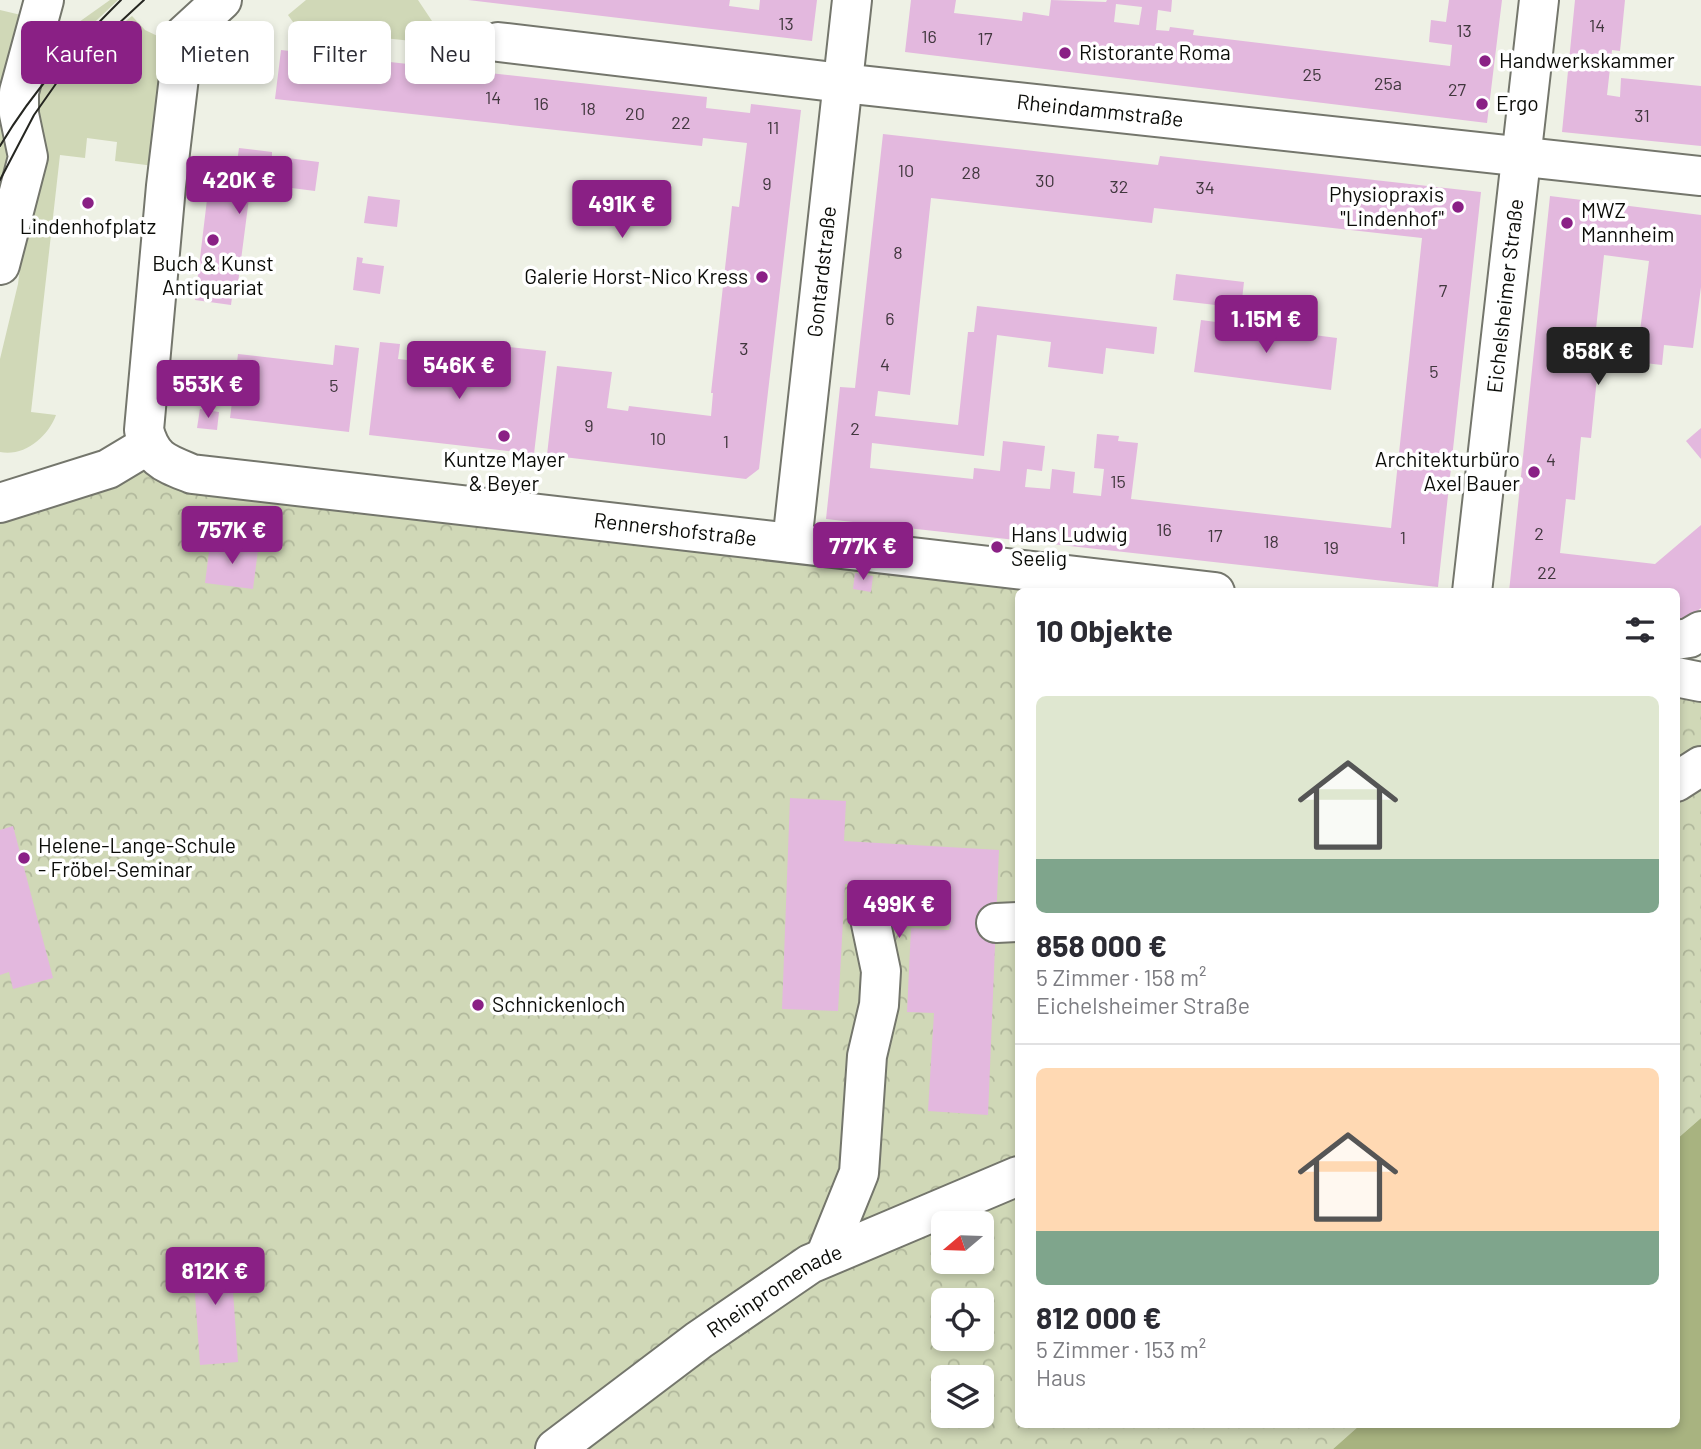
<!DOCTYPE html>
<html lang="de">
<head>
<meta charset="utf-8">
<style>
  body { margin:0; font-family:Barlow,sans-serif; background:#f7f7f7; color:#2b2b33; height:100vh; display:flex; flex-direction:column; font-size:26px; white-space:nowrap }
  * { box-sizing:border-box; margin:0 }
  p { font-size:23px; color:#7c7c81 }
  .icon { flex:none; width:38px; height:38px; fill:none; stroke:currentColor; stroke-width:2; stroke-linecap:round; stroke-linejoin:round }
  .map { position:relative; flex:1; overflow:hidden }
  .sheet { position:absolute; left:1015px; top:588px; width:665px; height:840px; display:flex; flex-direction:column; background:#fff; border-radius:10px; box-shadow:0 4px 10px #0003 }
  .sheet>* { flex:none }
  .hud { position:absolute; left:21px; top:21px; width:665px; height:63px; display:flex; gap:14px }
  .needle { width:46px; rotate:251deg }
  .buttons { position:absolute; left:931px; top:1211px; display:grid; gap:14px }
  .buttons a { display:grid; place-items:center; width:63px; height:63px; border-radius:10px; background:#fff; box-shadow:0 4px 10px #0003; font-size:35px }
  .price { position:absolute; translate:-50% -60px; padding:0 16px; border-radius:7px; background:#8a2085; color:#fff; font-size:23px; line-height:46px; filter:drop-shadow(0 2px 4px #0008) }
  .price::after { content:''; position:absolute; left:50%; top:42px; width:21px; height:16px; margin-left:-10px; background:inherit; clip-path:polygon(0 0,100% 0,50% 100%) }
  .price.on { background:#222; color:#fff }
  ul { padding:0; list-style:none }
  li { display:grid; align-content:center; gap:14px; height:371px; padding:0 21px }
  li+li { border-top:2px solid #e1e1e2 }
  li span { display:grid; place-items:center; height:217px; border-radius:10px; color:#555 }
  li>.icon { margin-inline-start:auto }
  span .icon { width:126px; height:126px; fill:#fffc; stroke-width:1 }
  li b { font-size:30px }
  h2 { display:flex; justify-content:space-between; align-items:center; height:84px; padding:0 21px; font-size:30px }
  .chip { padding:0 24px; border-radius:10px; background:#fff; box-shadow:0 4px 10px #0003; font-size:24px; line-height:63px }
  .chip.on { background:#8a2085; color:#fff }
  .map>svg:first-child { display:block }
  .grass { fill:#d0d8b7 }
  .park { fill:url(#park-crowns); fill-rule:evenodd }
  .water { fill:#a8b380 }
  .building { fill:#e3b8de; fill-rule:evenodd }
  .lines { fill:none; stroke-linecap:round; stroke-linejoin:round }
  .minor-casing { stroke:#74766c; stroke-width:42 }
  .minor { stroke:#fff; stroke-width:38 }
  .tram { stroke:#252621; stroke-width:2 }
  .poi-dot { fill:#8a2085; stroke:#fff; stroke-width:2.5 }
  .labels { text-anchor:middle; stroke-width:7; stroke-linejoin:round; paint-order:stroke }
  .number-label { font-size:18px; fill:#41373e }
  .poi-label { font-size:21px; fill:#0b0c08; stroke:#fff; text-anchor:start }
  .street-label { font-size:21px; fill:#0b0c08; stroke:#fff }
</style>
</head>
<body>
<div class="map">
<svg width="1701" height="1449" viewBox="0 0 1701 1449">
  <defs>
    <pattern id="park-crowns" width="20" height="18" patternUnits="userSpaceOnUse" patternTransform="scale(1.75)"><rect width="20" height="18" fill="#d0d8b7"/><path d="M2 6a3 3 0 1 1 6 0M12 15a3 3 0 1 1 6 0" fill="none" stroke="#b1b89c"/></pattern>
  </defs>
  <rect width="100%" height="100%" fill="#eef1e5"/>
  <g class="grass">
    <path d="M 110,0 L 118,0 L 79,37 L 100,42 L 132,16 L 145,30 L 170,42 L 154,166 L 115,161 L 117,142 L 87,138 L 85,158 L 60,155 L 31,412 L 56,415 C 48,437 24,457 0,452 L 0,359 L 18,284 L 25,228 L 29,111 L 52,26 L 79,22 Z"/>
    <polygon points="306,0 418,0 440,33 431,43 298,29 288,15"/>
    <polygon points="0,10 21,15 15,165 0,221"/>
  </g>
  <g class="park">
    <path d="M 135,464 L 1215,591 L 1018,592 L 1018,1424 L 1360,1425 L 1333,1449 L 0,1449 L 0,510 ZM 943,1223 L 982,1223 L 982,1262 L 943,1262 ZM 943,1300 L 982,1300 L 982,1339 L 943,1339 ZM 943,1377 L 982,1377 L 982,1416 L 943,1416 Z"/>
    <polygon points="1677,677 1701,682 1701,1118 1677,1139"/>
  </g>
  <polygon class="water" points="1701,1118 1701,1449 1333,1449 1360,1425 1676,1424 1677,1139"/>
  <g class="building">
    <polygon points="468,0 730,0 729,6 759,10 760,0 817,0 812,41"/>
    <path d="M 911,0 L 956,0 L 954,13 L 1022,21 L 1023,12 L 1049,16 L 1051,0 L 1106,2 L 1107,0 L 1172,0 L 1171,12 L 1158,10 L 1156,30 L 1169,31 L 1170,27 L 1194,30 L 1193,35 L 1450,66 L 1452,45 L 1429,42 L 1431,20 L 1446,22 L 1449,0 L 1502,0 L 1487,123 L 905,52 ZM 1116,4 L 1142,7 L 1139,25 L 1114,22 Z"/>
    <polygon points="1575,0 1625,0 1620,51 1612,50 1607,95 1620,97 1621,78 1701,86 1701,146 1562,132"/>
    <polygon points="281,50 707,97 706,108 750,113 751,104 801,110 759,469 746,479 547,455 557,366 612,372 607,408 628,411 629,406 711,416 713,393 711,393 732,206 739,207 747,143 703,138 702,146 275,99"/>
    <path d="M 883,134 L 1158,165 L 1160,156 L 1481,192 L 1438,587 L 826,519 L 840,387 L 855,388 ZM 931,198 L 1152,223 L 1154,208 L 1422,238 L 1391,528 L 1131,499 L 1138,443 L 1118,441 L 1119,436 L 1097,434 L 1094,468 L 1104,469 L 1101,496 L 1073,493 L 1075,472 L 1052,469 L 1050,489 L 1025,487 L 1027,469 L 1042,471 L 1045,446 L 1003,441 L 1000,471 L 974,468 L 973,479 L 870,468 L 872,443 L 984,456 L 997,335 L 1051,342 L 1048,367 L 1103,374 L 1106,348 L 1154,354 L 1157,327 L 977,306 L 974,332 L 968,332 L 958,425 L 875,416 L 878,391 L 910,395 Z"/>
    <polygon points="239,148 272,152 272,156 319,162 315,191 268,185 269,177 252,175 238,283 234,283 231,305 195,300 211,166 236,169"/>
    <polygon points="368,196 400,200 397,227 364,223"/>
    <polygon points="1550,196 1701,215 1701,287 1693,348 1664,345 1662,365 1636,362 1649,261 1604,255 1594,347 1600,347 1591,438 1581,437 1575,500 1566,499 1560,553 1655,564 1701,525 1701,608 1688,619 1676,618 1676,592 1509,592"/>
    <polygon points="357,257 363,258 362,263 384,266 380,294 353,290"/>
    <polygon points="1176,274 1244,282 1241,308 1173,300"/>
    <polygon points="1201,320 1337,338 1331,390 1194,372"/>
    <polygon points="380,342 400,344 398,359 507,371 509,347 546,351 534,454 369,435"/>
    <polygon points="335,345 359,348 349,432 230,418 238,354 333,365"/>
    <polygon points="200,409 219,412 217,430 197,428"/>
    <polygon points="1701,428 1701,459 1686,441"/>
    <polygon points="210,544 258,550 253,589 205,583"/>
    <polygon points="855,573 873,576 871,592 853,589"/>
    <polygon points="790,798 846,801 844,841 999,850 988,1115 928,1111 934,1013 907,1012 911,928 949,930 950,920 942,920 944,889 845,884 838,1011 782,1009"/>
    <polygon points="13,826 53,978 13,989 9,972 0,975 0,830"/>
    <polygon points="230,1249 238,1362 200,1365 192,1252"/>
  </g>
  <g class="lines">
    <defs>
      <g id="minor">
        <path id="s1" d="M 222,0 L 184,35 L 166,186 L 144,430 C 152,460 165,463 192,474 L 1215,592"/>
        <path id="s2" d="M 498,42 L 842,83 L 1701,176"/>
        <polyline points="0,265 28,157 19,114 19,92 44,0"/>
        <polyline points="0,503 108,469 148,445"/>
        <path id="s3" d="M 792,543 L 852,0"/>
        <path id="s4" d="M 1472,592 L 1539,0"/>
        <polyline points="1676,640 1689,638 1701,631"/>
        <polyline points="1676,677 1701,682"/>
        <polyline points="1676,782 1701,766"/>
        <polyline points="996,923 1018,922"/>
        <polyline points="825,1257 859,1173 867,1056 879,1005 881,971 869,914"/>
        <path id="s5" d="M 555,1449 L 699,1340 L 810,1264 L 1018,1176"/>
      </g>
    </defs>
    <use href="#minor" class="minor-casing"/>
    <use href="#minor" class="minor"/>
    <g class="tram">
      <path d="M 0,146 C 35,87 74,47 121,0"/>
      <polyline points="0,180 34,115 60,78 144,0"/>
    </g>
  </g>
  <g class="poi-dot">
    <circle cx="1065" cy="53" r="7"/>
    <circle cx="1485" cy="61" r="7"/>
    <circle cx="1482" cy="104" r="7"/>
    <circle cx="88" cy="203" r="7"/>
    <circle cx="1458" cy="207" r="7"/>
    <circle cx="1567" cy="223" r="7"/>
    <circle cx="213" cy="240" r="7"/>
    <circle cx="762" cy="277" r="7"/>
    <circle cx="504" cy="436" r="7"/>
    <circle cx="1534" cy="472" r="7"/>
    <circle cx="997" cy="547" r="7"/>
    <circle cx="24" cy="858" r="7"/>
    <circle cx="478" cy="1005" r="7"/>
  </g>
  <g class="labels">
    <g class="number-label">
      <text x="786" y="30">13</text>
      <text x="1597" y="32">14</text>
      <text x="1464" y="37">13</text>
      <text x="929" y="43">16</text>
      <text x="985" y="45">17</text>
      <text x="1312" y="81">25</text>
      <text x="1388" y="90">25a</text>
      <text x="1457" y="96">27</text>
      <text x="493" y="104">14</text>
      <text x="541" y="110">16</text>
      <text x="588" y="115">18</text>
      <text x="635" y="120">20</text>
      <text x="1642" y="122">31</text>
      <text x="681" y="129">22</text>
      <text x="773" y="134">11</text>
      <text x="906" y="177">10</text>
      <text x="971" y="179">28</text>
      <text x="1045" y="187">30</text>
      <text x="767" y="190">9</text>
      <text x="1119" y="193">32</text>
      <text x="1205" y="194">34</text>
      <text x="898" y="259">8</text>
      <text x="1443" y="297">7</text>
      <text x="890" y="325">6</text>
      <text x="744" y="355">3</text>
      <text x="885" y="371">4</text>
      <text x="1434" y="378">5</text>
      <text x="334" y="392">5</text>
      <text x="589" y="432">9</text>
      <text x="855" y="435">2</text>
      <text x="658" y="445">10</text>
      <text x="726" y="448">1</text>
      <text x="1551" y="466">4</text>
      <text x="1118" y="488">15</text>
      <text x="1164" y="536">16</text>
      <text x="1539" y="540">2</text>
      <text x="1215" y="542">17</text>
      <text x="1403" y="544">1</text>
      <text x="1271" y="548">18</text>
      <text x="1331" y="554">19</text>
      <text x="1547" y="579">22</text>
    </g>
    <g class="poi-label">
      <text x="1079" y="60">Ristorante Roma</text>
      <text x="1499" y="68">Handwerkskammer</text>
      <text x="1496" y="111">Ergo</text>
      <text x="1444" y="202" text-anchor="end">Physiopraxis<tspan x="1444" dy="24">"Lindenhof"</tspan></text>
      <text x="1581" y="218">MWZ<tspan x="1581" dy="24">Mannheim</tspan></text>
      <text x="88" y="234" text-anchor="middle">Lindenhofplatz</text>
      <text x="213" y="271" text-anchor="middle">Buch &amp; Kunst<tspan x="213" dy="24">Antiquariat</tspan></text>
      <text x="748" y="284" text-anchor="end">Galerie Horst-Nico Kress</text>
      <text x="504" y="467" text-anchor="middle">Kuntze Mayer<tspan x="504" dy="24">&amp; Beyer</tspan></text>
      <text x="1520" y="467" text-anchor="end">Architekturbüro<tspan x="1520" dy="24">Axel Bauer</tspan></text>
      <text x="1011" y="542">Hans Ludwig<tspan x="1011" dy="24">Seelig</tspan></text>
      <text x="38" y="853">Helene-Lange-Schule<tspan x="38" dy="24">- Fröbel-Seminar</tspan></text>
      <text x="492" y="1012">Schnickenloch</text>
    </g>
    <g class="street-label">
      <text dy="7" stroke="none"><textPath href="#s2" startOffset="606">Rheindammstraße</textPath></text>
      <text dy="7" stroke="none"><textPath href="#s3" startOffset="273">Gontardstraße</textPath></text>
      <text dy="7" stroke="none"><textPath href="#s4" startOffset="298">Eichelsheimer Straße</textPath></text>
      <text dy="7" stroke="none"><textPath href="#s1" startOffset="1004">Rennershofstraße</textPath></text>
      <text dy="7" stroke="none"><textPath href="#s5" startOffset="271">Rheinpromenade</textPath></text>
    </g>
  </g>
</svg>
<div class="buttons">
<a><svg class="needle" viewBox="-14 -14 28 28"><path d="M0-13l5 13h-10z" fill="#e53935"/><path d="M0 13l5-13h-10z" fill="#7c7c81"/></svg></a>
<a><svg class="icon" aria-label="locate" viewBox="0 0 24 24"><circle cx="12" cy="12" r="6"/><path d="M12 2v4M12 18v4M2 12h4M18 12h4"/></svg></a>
<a><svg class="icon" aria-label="layers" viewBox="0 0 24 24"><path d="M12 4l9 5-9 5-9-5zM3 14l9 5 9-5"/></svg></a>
</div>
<b class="price" style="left:239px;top:216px">420K €</b>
<b class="price" style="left:622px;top:240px">491K €</b>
<b class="price" style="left:1266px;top:355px">1.15M €</b>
<b class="price on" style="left:1598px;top:387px">858K €</b>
<b class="price" style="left:459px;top:401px">546K €</b>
<b class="price" style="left:208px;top:420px">553K €</b>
<b class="price" style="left:232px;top:566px">757K €</b>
<b class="price" style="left:863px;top:582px">777K €</b>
<b class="price" style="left:899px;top:940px">499K €</b>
<b class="price" style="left:215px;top:1307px">812K €</b>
<div class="hud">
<a class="chip on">Kaufen</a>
<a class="chip">Mieten</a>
<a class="chip">Filter</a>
<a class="chip">Neu</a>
</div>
<section class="sheet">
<h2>10 Objekte<svg class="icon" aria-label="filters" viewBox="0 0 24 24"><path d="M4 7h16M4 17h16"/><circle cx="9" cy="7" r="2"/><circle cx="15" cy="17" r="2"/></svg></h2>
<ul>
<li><span style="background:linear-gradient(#dfe7d0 75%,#7fa58c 0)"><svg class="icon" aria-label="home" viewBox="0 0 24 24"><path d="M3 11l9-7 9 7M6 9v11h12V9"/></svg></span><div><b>858 000 €</b><p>5 Zimmer · 158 m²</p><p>Eichelsheimer Straße</p></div></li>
<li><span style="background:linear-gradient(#ffd9b3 75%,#7fa58c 0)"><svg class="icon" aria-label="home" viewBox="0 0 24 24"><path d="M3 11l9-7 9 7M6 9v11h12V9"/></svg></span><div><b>812 000 €</b><p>5 Zimmer · 153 m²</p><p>Haus</p></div></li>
</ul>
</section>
</div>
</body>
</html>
